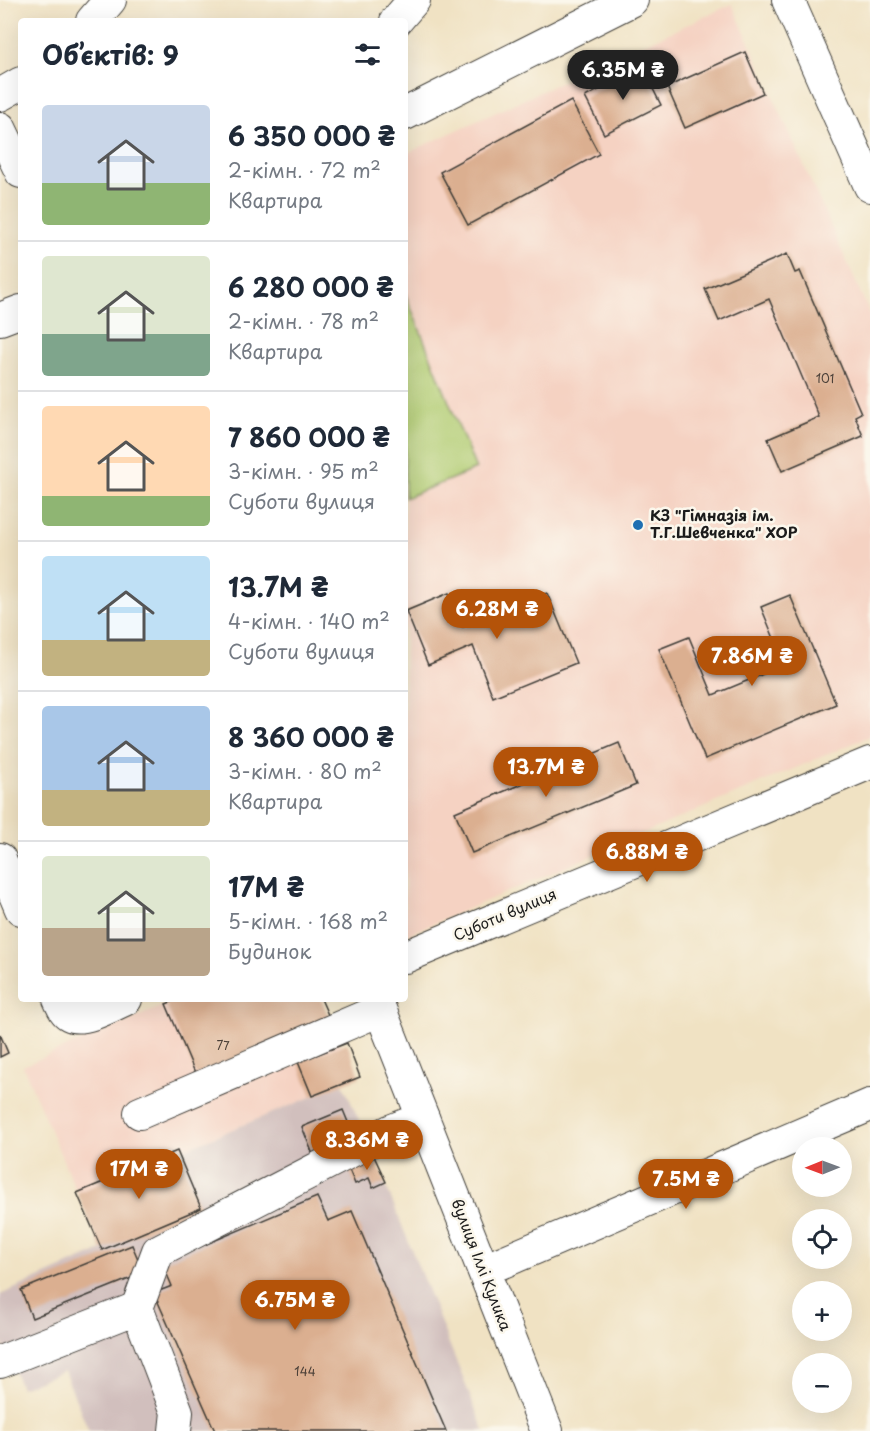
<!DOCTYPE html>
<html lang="uk">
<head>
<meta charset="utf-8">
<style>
  body { margin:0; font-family:"Playpen Sans",sans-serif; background:#f2f2f3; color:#1f2937; height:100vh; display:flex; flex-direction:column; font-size:22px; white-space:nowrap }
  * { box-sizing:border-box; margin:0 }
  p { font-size:20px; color:#747a83 }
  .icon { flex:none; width:33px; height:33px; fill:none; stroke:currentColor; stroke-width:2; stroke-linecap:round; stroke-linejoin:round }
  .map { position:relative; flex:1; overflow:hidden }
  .panel { position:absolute; left:18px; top:18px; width:390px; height:984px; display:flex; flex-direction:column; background:#fff; border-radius:6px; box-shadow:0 6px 24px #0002 }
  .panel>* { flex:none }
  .needle { width:39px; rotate:269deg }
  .fabs { position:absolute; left:792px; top:1137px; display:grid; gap:12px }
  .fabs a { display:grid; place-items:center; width:60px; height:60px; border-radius:50%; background:#fff; box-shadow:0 6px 24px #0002; font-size:30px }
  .price { position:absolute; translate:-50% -51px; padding:0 14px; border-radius:21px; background:#b45309; color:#fff; font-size:20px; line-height:39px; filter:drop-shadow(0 2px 3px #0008) }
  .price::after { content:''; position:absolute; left:50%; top:36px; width:18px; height:14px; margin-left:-9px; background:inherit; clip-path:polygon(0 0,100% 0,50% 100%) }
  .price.on { background:#222; color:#fff }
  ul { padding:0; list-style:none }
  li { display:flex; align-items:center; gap:18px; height:150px; padding:0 24px }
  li+li { border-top:2px solid #e0e1e3 }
  li span { display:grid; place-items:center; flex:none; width:168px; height:120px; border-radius:6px; color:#555 }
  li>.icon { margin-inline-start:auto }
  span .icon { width:72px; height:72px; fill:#fffc; stroke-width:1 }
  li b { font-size:26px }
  h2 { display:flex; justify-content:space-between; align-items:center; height:72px; padding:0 24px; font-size:26px }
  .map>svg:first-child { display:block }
  .built { fill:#f5d2c2 }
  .industrial { fill:#d1bfbd }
  .green { fill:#b1cc72; stroke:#667447; stroke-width:1.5 }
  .building { fill:#dbaf90 }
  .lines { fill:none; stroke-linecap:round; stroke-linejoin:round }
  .minor-casing { stroke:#3c3a35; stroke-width:34 }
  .minor { stroke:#fff; stroke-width:32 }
  .poi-dot { fill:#1f6fb2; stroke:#fbf7ec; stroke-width:2 }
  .labels { text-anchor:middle; stroke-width:5; stroke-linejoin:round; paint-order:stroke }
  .number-label { font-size:12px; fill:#4c4139 }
  .poi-label { font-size:15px; font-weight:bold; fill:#1c1c1c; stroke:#fbf7ec; text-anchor:start }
  .street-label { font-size:15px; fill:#1c1c1c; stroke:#fbf7ec }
</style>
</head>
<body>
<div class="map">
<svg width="870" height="1431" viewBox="0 0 870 1431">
  <rect width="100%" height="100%" fill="#fbf7ec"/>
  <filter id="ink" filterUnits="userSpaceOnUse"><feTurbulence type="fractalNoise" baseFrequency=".0167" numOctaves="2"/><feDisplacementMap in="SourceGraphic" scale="12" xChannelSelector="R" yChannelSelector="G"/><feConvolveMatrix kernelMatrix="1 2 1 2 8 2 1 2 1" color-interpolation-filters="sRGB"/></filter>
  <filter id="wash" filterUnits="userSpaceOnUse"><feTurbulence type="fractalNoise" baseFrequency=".008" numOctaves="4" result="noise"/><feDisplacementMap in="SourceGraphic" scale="24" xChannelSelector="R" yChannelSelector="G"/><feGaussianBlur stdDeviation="1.35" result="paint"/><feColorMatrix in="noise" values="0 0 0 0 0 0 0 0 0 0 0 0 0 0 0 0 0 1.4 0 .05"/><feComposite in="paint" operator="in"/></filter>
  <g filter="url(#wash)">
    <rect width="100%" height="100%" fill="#f0e2c3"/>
    <g class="built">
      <polygon points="732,4 870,314 870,736 407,935 405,929 405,154"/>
      <polygon points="179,999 321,999 340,1045 347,1043 360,1077 77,1193 23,1066"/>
    </g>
    <polygon class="industrial" points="343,1084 369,1143 484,1431 89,1431 64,1371 21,1388 0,1338 0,1295 102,1250 77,1193"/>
    <polygon class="green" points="405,293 476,469 405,498"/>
    <g id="blocks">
      <g class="building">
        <polygon points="745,52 763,93 685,128 667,87"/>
        <polygon points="642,67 661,105 604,134 585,97"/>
        <polygon points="571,101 599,154 468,225 440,172"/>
        <polygon points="787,254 795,273 800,271 861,413 855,416 863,436 782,471 768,439 819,417 769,299 719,321 705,289"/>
        <polygon points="449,593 463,627 547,593 576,663 493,697 473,646 428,665 406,611"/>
        <polygon points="790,595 836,704 705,759 659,649 689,637 713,695 785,665 761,607"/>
        <polygon points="619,743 636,785 472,853 455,812"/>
        <polygon points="179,999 321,999 329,1017 196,1075 166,1004"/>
        <polygon points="0,1034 8,1053 0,1057"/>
        <polygon points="347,1043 360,1077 312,1096 298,1062"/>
        <polygon points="343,1110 357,1144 316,1162 302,1127"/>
        <polygon points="177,1151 201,1208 102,1250 77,1193"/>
        <polygon points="373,1154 386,1182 373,1188 369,1178 355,1184 347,1165"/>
        <polygon points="317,1197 328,1221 352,1211 446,1431 215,1431 154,1293 172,1286 162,1263"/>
        <polygon points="132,1245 144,1273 32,1318 21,1290"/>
      </g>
    </g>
  </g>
  <g filter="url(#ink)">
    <use href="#blocks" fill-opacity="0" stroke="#3c3a35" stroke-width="1.5"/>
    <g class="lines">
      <defs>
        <g id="minor">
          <polyline points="788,0 870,186"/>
          <polyline points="92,21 110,0"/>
          <polyline points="396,21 414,0"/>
          <polyline points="0,95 21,83"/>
          <polyline points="405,114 632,0"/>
          <polyline points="0,128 21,172"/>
          <polyline points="0,319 21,311"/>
          <polyline points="0,859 21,909"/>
          <polyline points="405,957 870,763"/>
          <path d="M 59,999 C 62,1005 64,1012 70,1015 C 83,1022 113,1005 126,999"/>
          <polyline points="376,999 547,1431"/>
          <polyline points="140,1113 380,1010"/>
          <polyline points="484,1270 870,1105"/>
          <polyline points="137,1308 158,1251 390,1131 423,1118"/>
          <polyline points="0,1362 137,1308 177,1412 175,1431"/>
        </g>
      </defs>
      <use href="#minor" class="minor-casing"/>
      <use href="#minor" class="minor"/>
    </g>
  </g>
  <circle class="poi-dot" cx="638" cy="525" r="6"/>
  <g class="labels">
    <g class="number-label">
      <text x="825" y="383">101</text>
      <text x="223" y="1050">77</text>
      <text x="305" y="1376">144</text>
    </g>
    <g class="poi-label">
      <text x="650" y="521">КЗ "Гімназія ім.<tspan x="650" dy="17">Т.Г.Шевченка" ХОР</tspan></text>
    </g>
    <g class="street-label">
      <text transform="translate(505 915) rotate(-23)" y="5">Суботи вулиця</text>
      <text transform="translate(481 1265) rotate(69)" y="5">вулиця Іллі Кулика</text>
    </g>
  </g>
</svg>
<div class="fabs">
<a><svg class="needle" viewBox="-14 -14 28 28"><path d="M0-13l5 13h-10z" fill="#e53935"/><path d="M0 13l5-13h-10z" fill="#747a83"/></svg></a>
<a><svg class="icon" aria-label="locate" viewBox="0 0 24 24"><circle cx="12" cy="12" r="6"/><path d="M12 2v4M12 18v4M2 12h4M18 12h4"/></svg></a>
<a>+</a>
<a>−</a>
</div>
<b class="price on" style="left:623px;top:101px">6.35M ₴</b>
<b class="price" style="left:497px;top:640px">6.28M ₴</b>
<b class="price" style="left:752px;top:687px">7.86M ₴</b>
<b class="price" style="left:546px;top:798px">13.7M ₴</b>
<b class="price" style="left:647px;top:883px">6.88M ₴</b>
<b class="price" style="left:367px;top:1171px">8.36M ₴</b>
<b class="price" style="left:139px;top:1200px">17M ₴</b>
<b class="price" style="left:686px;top:1210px">7.5M ₴</b>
<b class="price" style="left:295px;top:1331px">6.75M ₴</b>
<section class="panel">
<h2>Об’єктів: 9<svg class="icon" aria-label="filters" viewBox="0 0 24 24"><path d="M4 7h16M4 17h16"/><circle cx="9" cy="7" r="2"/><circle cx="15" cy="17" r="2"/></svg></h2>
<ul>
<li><span style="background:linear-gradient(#c9d6e8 65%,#8fb573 0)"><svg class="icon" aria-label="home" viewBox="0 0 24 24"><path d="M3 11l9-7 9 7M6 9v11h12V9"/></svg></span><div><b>6 350 000 ₴</b><p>2-кімн. · 72 m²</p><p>Квартира</p></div></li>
<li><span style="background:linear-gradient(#dfe7d0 65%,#7fa58c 0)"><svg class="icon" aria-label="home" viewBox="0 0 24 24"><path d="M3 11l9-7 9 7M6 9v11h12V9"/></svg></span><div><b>6 280 000 ₴</b><p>2-кімн. · 78 m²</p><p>Квартира</p></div></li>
<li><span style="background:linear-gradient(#ffd9b3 75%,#8fb573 0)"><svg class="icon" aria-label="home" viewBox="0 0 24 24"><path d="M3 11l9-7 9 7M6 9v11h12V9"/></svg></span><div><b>7 860 000 ₴</b><p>3-кімн. · 95 m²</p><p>Суботи вулиця</p></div></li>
<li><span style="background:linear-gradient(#bfe0f5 70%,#c2b280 0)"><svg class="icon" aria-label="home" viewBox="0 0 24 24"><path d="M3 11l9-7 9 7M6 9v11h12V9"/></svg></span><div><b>13.7M ₴</b><p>4-кімн. · 140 m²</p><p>Суботи вулиця</p></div></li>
<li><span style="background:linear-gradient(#a9c7e8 70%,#c2b280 0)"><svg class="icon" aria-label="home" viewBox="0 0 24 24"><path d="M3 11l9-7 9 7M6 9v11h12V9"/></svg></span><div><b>8 360 000 ₴</b><p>3-кімн. · 80 m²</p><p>Квартира</p></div></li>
<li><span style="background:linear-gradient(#dfe7d0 60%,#b9a48a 0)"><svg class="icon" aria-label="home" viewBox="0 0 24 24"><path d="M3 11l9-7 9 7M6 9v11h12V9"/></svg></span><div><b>17M ₴</b><p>5-кімн. · 168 m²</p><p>Будинок</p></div></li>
</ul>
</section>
</div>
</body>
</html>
